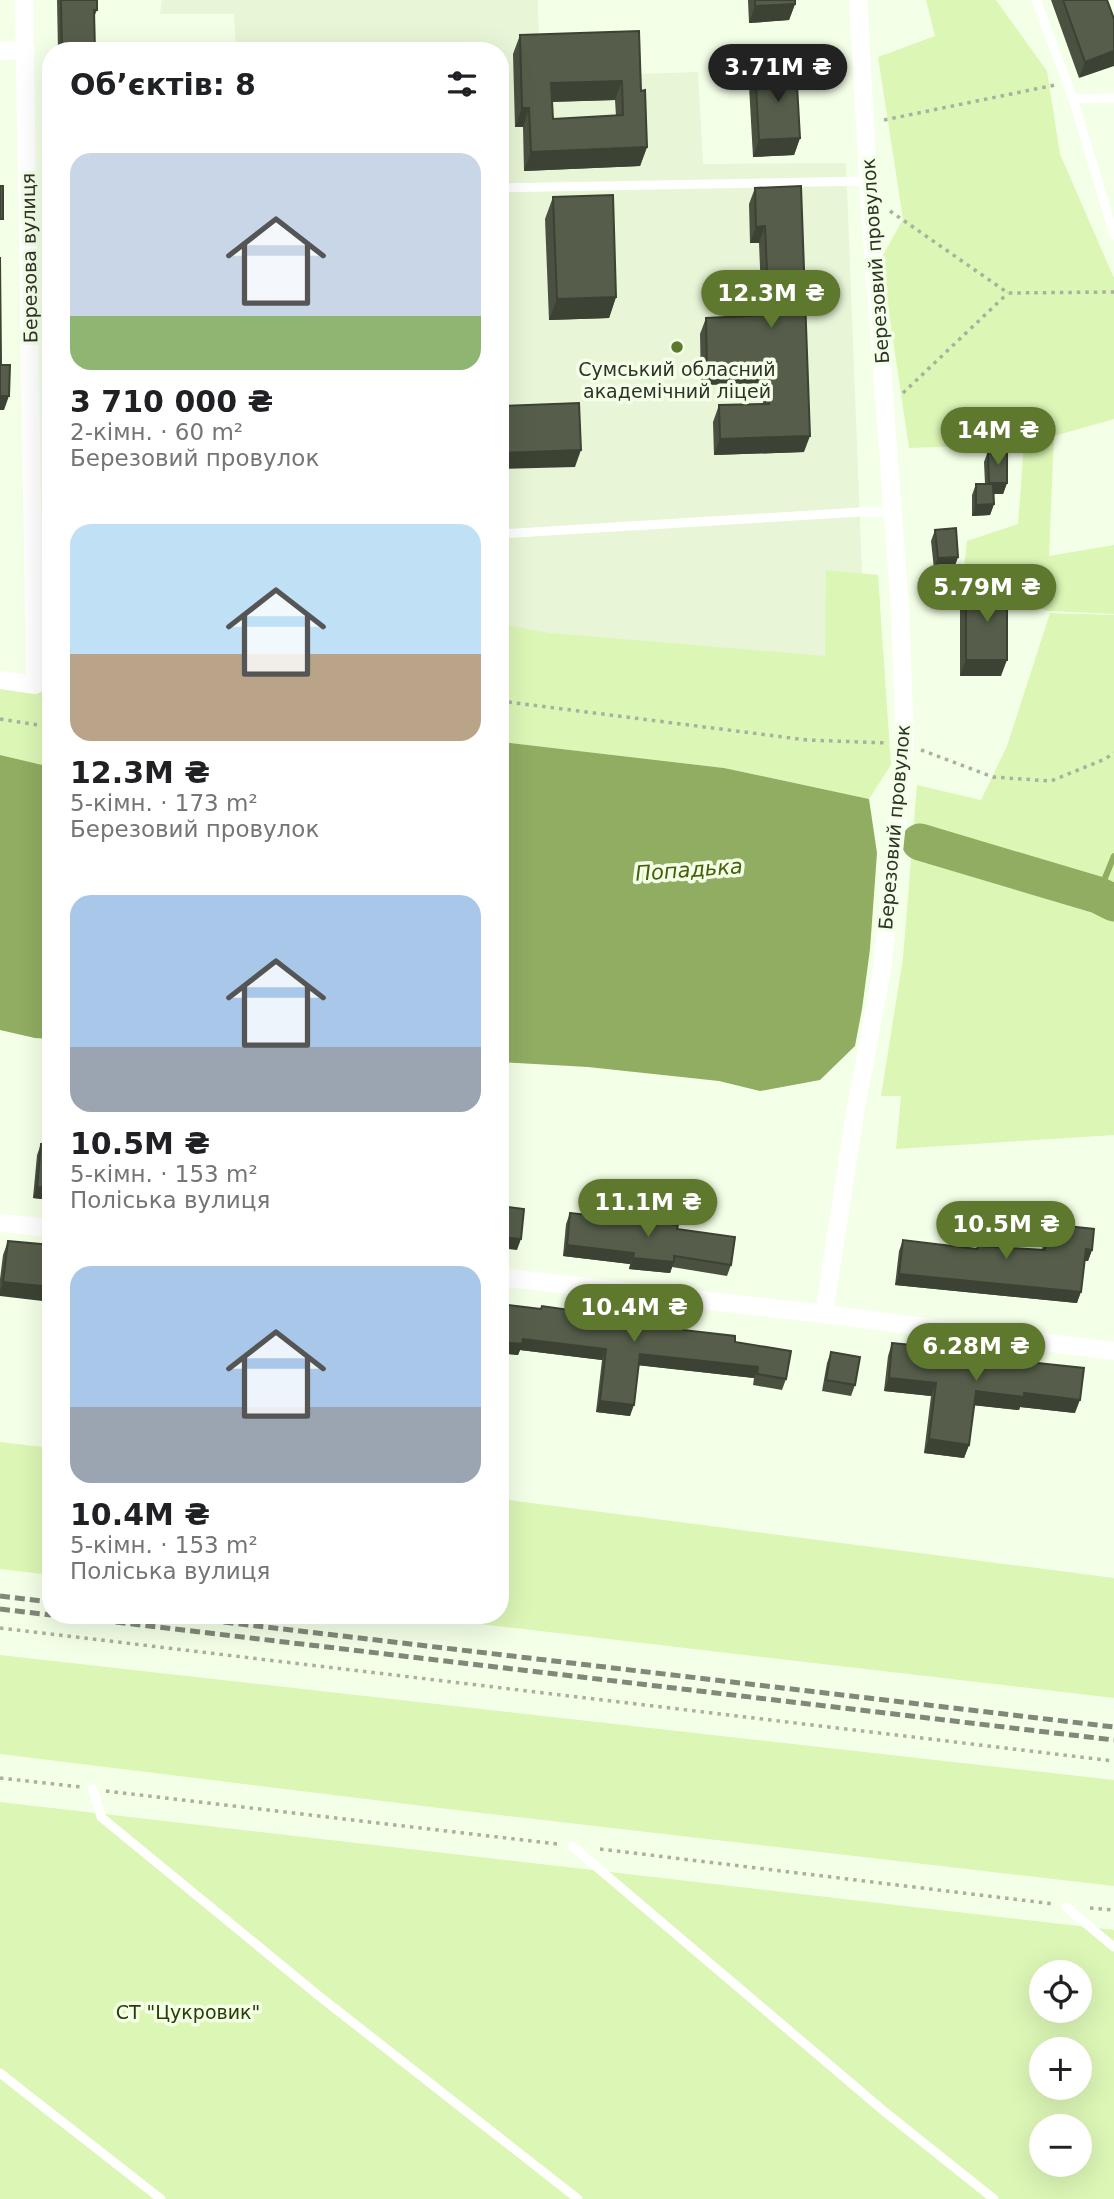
<!DOCTYPE html>
<html lang="uk">
<head>
<meta charset="utf-8">
<style>
  body { margin:0; font-family:"DejaVu Sans",sans-serif; background:#f2f2f2; color:#202124; height:100vh; display:flex; flex-direction:column; font-size:26px; white-space:nowrap }
  * { box-sizing:border-box; margin:0 }
  p { font-size:23px; color:#757577 }
  .icon { flex:none; width:38px; height:38px; fill:none; stroke:currentColor; stroke-width:2; stroke-linecap:round; stroke-linejoin:round }
  .map { position:relative; flex:1; overflow:hidden }
  .panel { position:absolute; left:42px; top:42px; width:467px; height:1582px; display:flex; flex-direction:column; background:#fff; border-radius:28px; box-shadow:0 7px 28px #0002 }
  .panel>* { flex:none }
  .fabs { position:absolute; left:1029px; top:1960px; display:grid; gap:14px }
  .fabs a { display:grid; place-items:center; width:63px; height:63px; border-radius:50%; background:#fff; box-shadow:0 7px 28px #0002; font-size:35px }
  .price { position:absolute; translate:-50% -60px; padding:0 16px; border-radius:24px; background:#5e792d; color:#fff; font-size:23px; line-height:46px; filter:drop-shadow(0 2px 4px #0008) }
  .price::after { content:''; position:absolute; left:50%; top:42px; width:21px; height:16px; margin-left:-10px; background:inherit; clip-path:polygon(0 0,100% 0,50% 100%) }
  .price.current { background:#222; color:#fff }
  ul { padding:0; list-style:none }
  li { display:grid; align-content:center; gap:14px; height:371px; padding:0 28px }
  li span { display:grid; place-items:center; height:217px; border-radius:21px; color:#555 }
  li>.icon { margin-inline-start:auto }
  span .icon { width:126px; height:126px; fill:#fffc; stroke-width:1 }
  li b { font-size:30px }
  h2 { display:flex; justify-content:space-between; align-items:center; height:84px; padding:0 28px; font-size:30px }
  .map>svg:first-child { display:block }
  .built { fill:#e8f5d6 }
  .green { fill:#dcf6b6; fill-rule:evenodd }
  .water { fill:#90ad62 }
  .lines { fill:none; stroke-linecap:round; stroke-linejoin:round }
  .stream { stroke:#90ad62; stroke-width:6 }
  .river { stroke:#90ad62; stroke-width:37 }
  .path { stroke:#a8b09e; stroke-width:3.5; stroke-dasharray:3.5 5; stroke-linecap:butt }
  .lane { stroke:#fff; stroke-width:9 }
  .street { stroke:#fff; stroke-width:18 }
  .rail { stroke:#818879; stroke-width:5; stroke-dasharray:10 5; stroke-linecap:butt }
  .wall { fill:#4a5140; fill-rule:evenodd }
  .shaded-wall { fill:#3c4234 }
  .building { fill:#565e4b; stroke:#3c4234; stroke-width:2; fill-rule:evenodd }
  .poi-dot { fill:#5e792d; stroke:#f4ffe7; stroke-width:2.5 }
  .labels { text-anchor:middle; stroke-width:7; stroke-linejoin:round; paint-order:stroke }
  .street-label { font-size:19px; fill:#2e3229; stroke:#f4ffe7 }
  .poi-label { font-size:19px; fill:#2e3229; stroke:#f4ffe7 }
  .park-label { font-size:19px; fill:#2b3c03; stroke:#f4ffe7 }
  .water-label { font-size:21px; font-style:italic; fill:#455e09; stroke:#f4ffe7 }
</style>
</head>
<body>
<div class="map">
<svg width="1114" height="2199" viewBox="0 0 1114 2199">
  <rect width="100%" height="100%" fill="#f4ffe7"/>
  <polygon class="built" points="162,0 538,0 539,50 636,74 698,72 703,164 846,163 867,700 501,683 500,51 236,51 234,14 160,14"/>
  <g class="green">
    <polygon points="926,0 996,0 1047,71 1060,154 1114,278 1114,419 1054,436 1049,556 1114,545 1114,614 1049,611 962,587 967,541 1018,524 1024,444 909,448 881,259 903,219 878,57 935,36"/>
    <polygon points="826,570 878,575 891,765 869,799 724,768 501,742 500,624 550,633 825,656"/>
    <polygon points="1050,613 1114,615 1114,1135 896,1149 901,1096 881,1096 903,958 917,785 981,800 1007,746"/>
    <polygon points="0,673 51,685 51,767 0,755"/>
    <polygon points="0,1442 51,1448 51,1575 0,1569"/>
    <polygon points="501,1499 1114,1578 1114,1698 402,1615 500,1615"/>
    <polygon points="0,1655 1114,1780 1114,1886 439,1808 0,1754"/>
    <path d="M 0,1802 L 1114,1930 L 1114,2199 L 0,2199 ZM 1041,1972 L 1080,1972 L 1080,2011 L 1041,2011 ZM 1041,2049 L 1080,2049 L 1080,2088 L 1041,2088 ZM 1041,2126 L 1080,2126 L 1080,2165 L 1041,2165 Z"/>
  </g>
  <g class="water">
    <polygon points="501,742 724,768 869,799 877,853 870,949 862,1009 855,1046 820,1080 760,1091 719,1081 588,1067 501,1062"/>
    <polygon points="0,755 51,767 51,1039 35,1038 0,1030"/>
  </g>
  <g class="lines">
    <polyline class="stream" points="1098,895 1114,856"/>
    <polyline class="river" points="920,842 1098,895 1114,903"/>
    <g class="path">
      <polyline points="884,120 1055,85"/>
      <polyline points="890,211 1008,293 1114,292"/>
      <polyline points="903,393 1008,293"/>
      <polyline points="43,699 51,713"/>
      <polyline points="500,701 807,740 887,743"/>
      <polyline points="0,719 51,727"/>
      <polyline points="921,750 993,777 1051,781 1105,759 1114,753"/>
      <polyline points="0,1628 1114,1761"/>
      <polyline points="0,1778 81,1787"/>
      <polyline points="106,1791 557,1844"/>
      <polyline points="600,1849 1054,1904"/>
      <polyline points="1090,1908 1114,1910"/>
    </g>
    <g class="lane">
      <polyline points="1036,0 1073,99 1114,235"/>
      <polyline points="1073,99 1114,98"/>
      <polyline points="500,188 868,181"/>
      <polyline points="500,534 860,512 894,512"/>
      <polyline points="93,1789 101,1817 319,1996 578,2199"/>
      <polyline points="572,1846 885,2112 994,2199"/>
      <polyline points="1066,1907 1114,1947"/>
      <polyline points="0,2073 161,2199"/>
    </g>
    <g class="street">
      <polyline points="0,51 26,50"/>
      <polyline points="0,680 35,685 24,0"/>
      <polyline points="0,1223 51,1228"/>
      <polyline points="500,1277 824,1314 1114,1351"/>
      <polyline points="824,1314 855,1113 882,970 905,743 900,609 869,196 858,0"/>
    </g>
    <g class="rail">
      <polyline points="0,1596 51,1602"/>
      <polyline points="0,1609 51,1615"/>
      <polyline points="56,1615 1114,1740"/>
      <polyline points="164,1615 1114,1727"/>
    </g>
  </g>
  <g class="wall">
    <polygon points="57,0 97,0 97,10 94,17 95,51 58,51"/>
    <polygon points="748,0 795,0 795,4 789,20 749,23"/>
    <polygon points="1051,0 1107,0 1114,19 1079,78"/>
    <path d="M 520,35 L 641,91 L 647,147 L 640,166 L 524,171 L 523,127 L 515,127 L 513,54 ZM 615,100 L 616,116 L 553,119 L 552,102 Z"/>
    <polygon points="755,69 800,138 794,155 753,157 749,86"/>
    <polygon points="801,186 804,452 714,455 713,422 719,405 763,404 762,383 701,385 700,334 706,318 762,316 759,243 750,243 749,204 755,188"/>
    <polygon points="553,197 616,297 609,318 549,320 545,219"/>
    <polygon points="988,451 1007,483 1003,494 994,494 994,504 990,515 972,516 972,495 976,484 985,484 984,462"/>
    <polygon points="935,530 958,557 954,568 934,569 931,541"/>
    <polygon points="966,587 1001,676 960,676 960,603"/>
    <polygon points="41,1144 51,1145 51,1200 33,1198 37,1155"/>
    <polygon points="570,1213 677,1229 731,1265 727,1276 672,1267 670,1273 629,1269 630,1264 563,1256 566,1224"/>
    <polygon points="1048,1224 1092,1250 1088,1261 1085,1261 1077,1303 895,1285 899,1251 903,1240 976,1249 978,1246 1042,1250 1044,1235"/>
    <polygon points="8,1241 51,1245 0,1296 0,1279 3,1255"/>
    <polygon points="577,1313 683,1330 735,1342 786,1379 782,1390 753,1385 754,1378 638,1365 630,1416 596,1412 602,1360 520,1350 518,1355 500,1353"/>
    <polygon points="892,1343 971,1356 1075,1413 1020,1407 1019,1410 974,1405 969,1445 964,1458 924,1453 931,1396 884,1391 888,1356"/>
    <polygon points="831,1352 855,1385 851,1396 822,1391 827,1363"/>
  </g>
  <g class="shaded-wall">
    <polygon points="795,4 789,20 749,23 755,6"/>
    <polygon points="1114,51 1114,66 1079,78 1085,62"/>
    <polygon points="622,81 615,100 544,102 551,83"/>
    <polygon points="522,108 529,108 523,127 515,127"/>
    <polygon points="800,138 794,155 753,157 759,140"/>
    <polygon points="647,147 640,166 524,171 531,152"/>
    <polygon points="765,226 759,243 750,243 756,227"/>
    <polygon points="616,297 609,318 549,320 557,299"/>
    <polygon points="768,366 762,383 701,385 707,369"/>
    <polygon points="0,396 9,396 4,410 0,410"/>
    <polygon points="810,436 804,452 714,455 720,439"/>
    <polygon points="581,450 575,467 500,469 500,453"/>
    <polygon points="989,483 1007,483 1003,494 985,494"/>
    <polygon points="994,504 990,515 972,516 976,505"/>
    <polygon points="958,557 954,568 934,569 938,558"/>
    <polygon points="966,660 1007,660 1001,676 960,676"/>
    <polygon points="37,1187 51,1188 51,1200 33,1198"/>
    <polygon points="500,1237 521,1239 517,1250 500,1248"/>
    <polygon points="567,1245 634,1253 630,1264 563,1256"/>
    <polygon points="1086,1249 1092,1250 1088,1261 1082,1260"/>
    <polygon points="633,1258 674,1262 670,1273 629,1269"/>
    <polygon points="899,1274 1081,1292 1077,1303 895,1285"/>
    <polygon points="3,1282 51,1287 51,1302 0,1296 0,1291"/>
    <polygon points="523,1339 606,1349 602,1360 520,1350 518,1355 500,1353 500,1342"/>
    <polygon points="640,1354 758,1367 754,1378 636,1365"/>
    <polygon points="889,1378 936,1383 931,1396 884,1391"/>
    <polygon points="976,1391 1024,1393 1080,1400 1075,1413 1020,1407 1019,1410 971,1405"/>
    <polygon points="600,1401 634,1405 630,1416 596,1412"/>
    <polygon points="929,1439 969,1445 964,1458 924,1453"/>
  </g>
  <g class="building">
    <polygon points="61,0 97,0 97,10 94,10 95,51 62,51"/>
    <polygon points="755,0 795,0 795,4 755,6"/>
    <polygon points="1063,0 1107,0 1114,19 1114,51 1085,62"/>
    <path d="M 639,31 L 641,91 L 645,90 L 647,147 L 531,152 L 529,108 L 522,108 L 520,35 ZM 622,81 L 623,115 L 553,119 L 551,83 Z"/>
    <polygon points="796,67 800,138 759,140 755,69"/>
    <rect x="0" y="186" width="3" height="33"/>
    <polygon points="801,186 810,436 720,439 719,405 769,404 768,366 707,369 706,318 769,315 765,226 756,227 755,188"/>
    <polygon points="613,195 616,297 557,299 553,197"/>
    <polygon points="0,257 1,365 10,365 9,396 0,396"/>
    <polygon points="579,403 581,450 500,453 500,406"/>
    <polygon points="988,451 1007,451 1007,483 989,483"/>
    <polygon points="976,484 993,484 994,504 976,505"/>
    <polygon points="956,528 958,557 938,558 935,530"/>
    <rect x="966" y="587" width="41" height="73"/>
    <polygon points="41,1144 51,1145 51,1188 37,1187"/>
    <polygon points="500,1206 524,1209 521,1239 500,1237"/>
    <polygon points="570,1213 678,1225 677,1229 735,1237 731,1265 674,1256 674,1262 633,1258 634,1253 567,1245"/>
    <polygon points="1048,1224 1094,1229 1092,1250 1086,1249 1081,1292 899,1274 903,1240 977,1249 978,1246 1045,1250"/>
    <polygon points="8,1241 51,1245 51,1287 3,1282"/>
    <polygon points="500,1304 541,1309 542,1306 577,1311 577,1313 684,1324 683,1330 735,1336 735,1342 791,1351 786,1379 757,1374 758,1367 640,1354 634,1405 600,1401 606,1349 523,1339 522,1344 500,1342"/>
    <polygon points="892,1343 971,1351 971,1356 1084,1368 1080,1400 1024,1393 1024,1397 976,1391 969,1445 929,1439 936,1383 889,1378"/>
    <polygon points="831,1352 860,1357 855,1385 826,1380"/>
  </g>
  <circle class="poi-dot" cx="677" cy="347" r="7"/>
  <g class="labels">
    <g class="street-label">
      <text transform="translate(29 258) rotate(-91)" y="7">Березова вулиця</text>
      <text transform="translate(875 261) rotate(-94)" y="7">Березовий провулок</text>
      <text transform="translate(894 827) rotate(-85)" y="7">Березовий провулок</text>
    </g>
    <g class="poi-label">
      <text x="677" y="376">Сумський обласний<tspan x="677" dy="22">академічний ліцей</tspan></text>
    </g>
    <g class="park-label">
      <text x="188" y="2019">СТ "Цукровик"</text>
    </g>
    <g class="water-label">
      <text transform="translate(689 870) rotate(-4)" y="7">Попадька</text>
    </g>
  </g>
</svg>
<div class="fabs">
<a><svg class="icon" aria-label="locate" viewBox="0 0 24 24"><circle cx="12" cy="12" r="6"/><path d="M12 2v4M12 18v4M2 12h4M18 12h4"/></svg></a>
<a>+</a>
<a>−</a>
</div>
<b class="price current" style="left:778px;top:104px">3.71M ₴</b>
<b class="price" style="left:771px;top:330px">12.3M ₴</b>
<b class="price" style="left:998px;top:467px">14M ₴</b>
<b class="price" style="left:987px;top:624px">5.79M ₴</b>
<b class="price" style="left:648px;top:1239px">11.1M ₴</b>
<b class="price" style="left:1006px;top:1261px">10.5M ₴</b>
<b class="price" style="left:634px;top:1344px">10.4M ₴</b>
<b class="price" style="left:976px;top:1383px">6.28M ₴</b>
<section class="panel">
<h2>Об’єктів: 8<svg class="icon" aria-label="filters" viewBox="0 0 24 24"><path d="M4 7h16M4 17h16"/><circle cx="9" cy="7" r="2"/><circle cx="15" cy="17" r="2"/></svg></h2>
<ul>
<li><span style="background:linear-gradient(#c9d6e8 75%,#8fb573 0)"><svg class="icon" aria-label="home" viewBox="0 0 24 24"><path d="M3 11l9-7 9 7M6 9v11h12V9"/></svg></span><div><b>3 710 000 ₴</b><p>2-кімн. · 60 m²</p><p>Березовий провулок</p></div></li>
<li><span style="background:linear-gradient(#bfe0f5 60%,#b9a48a 0)"><svg class="icon" aria-label="home" viewBox="0 0 24 24"><path d="M3 11l9-7 9 7M6 9v11h12V9"/></svg></span><div><b>12.3M ₴</b><p>5-кімн. · 173 m²</p><p>Березовий провулок</p></div></li>
<li><span style="background:linear-gradient(#a9c7e8 70%,#9aa5b1 0)"><svg class="icon" aria-label="home" viewBox="0 0 24 24"><path d="M3 11l9-7 9 7M6 9v11h12V9"/></svg></span><div><b>10.5M ₴</b><p>5-кімн. · 153 m²</p><p>Поліська вулиця</p></div></li>
<li><span style="background:linear-gradient(#a9c7e8 65%,#9aa5b1 0)"><svg class="icon" aria-label="home" viewBox="0 0 24 24"><path d="M3 11l9-7 9 7M6 9v11h12V9"/></svg></span><div><b>10.4M ₴</b><p>5-кімн. · 153 m²</p><p>Поліська вулиця</p></div></li>
</ul>
</section>
</div>
</body>
</html>
